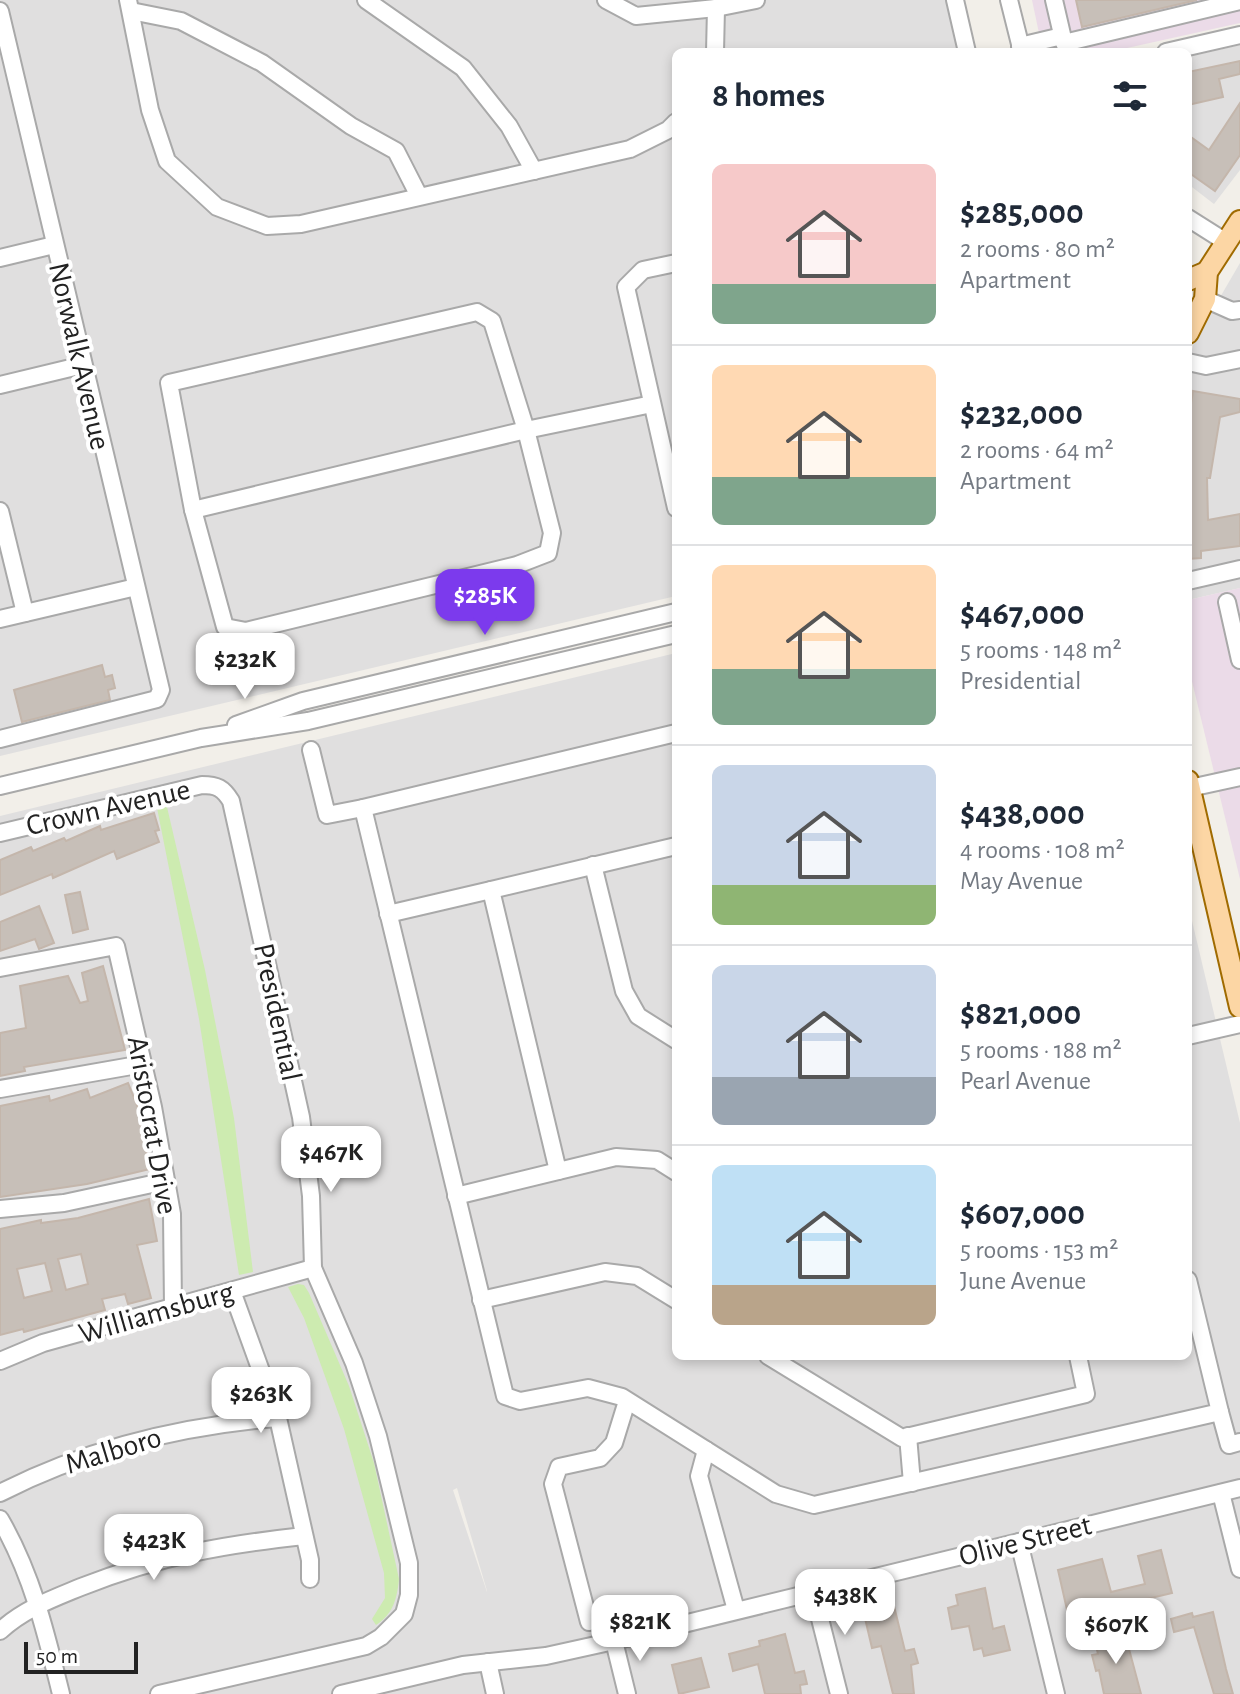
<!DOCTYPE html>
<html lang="en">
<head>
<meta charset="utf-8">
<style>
  body { margin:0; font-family:"Alegreya Sans",sans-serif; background:#f6f6f7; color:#1f2937; height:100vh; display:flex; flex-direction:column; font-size:30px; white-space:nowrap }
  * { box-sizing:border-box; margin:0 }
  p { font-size:26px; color:#747a83 }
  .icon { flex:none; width:44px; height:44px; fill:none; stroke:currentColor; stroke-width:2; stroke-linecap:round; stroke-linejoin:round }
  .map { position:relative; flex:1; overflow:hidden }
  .side { position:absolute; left:672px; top:48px; width:520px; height:1312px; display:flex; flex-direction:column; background:#fff; border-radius:12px; box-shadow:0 4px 12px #0003 }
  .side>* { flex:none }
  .scale { position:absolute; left:24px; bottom:20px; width:114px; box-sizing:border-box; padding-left:8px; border:4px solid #222; border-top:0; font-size:22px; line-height:28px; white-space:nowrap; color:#222; -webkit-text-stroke:6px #fff; paint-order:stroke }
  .price { position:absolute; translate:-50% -68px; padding:0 18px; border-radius:16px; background:#fff; color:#222; font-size:26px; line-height:52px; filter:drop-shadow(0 2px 4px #0008) }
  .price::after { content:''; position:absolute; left:50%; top:48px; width:24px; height:18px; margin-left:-12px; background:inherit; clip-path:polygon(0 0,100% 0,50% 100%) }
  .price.current { background:#7c3aed; color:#fff }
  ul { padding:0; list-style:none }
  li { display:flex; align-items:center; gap:24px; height:200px; padding:0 40px }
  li+li { border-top:2px solid #e0e1e3 }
  li span { display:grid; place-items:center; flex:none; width:224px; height:160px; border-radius:12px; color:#555 }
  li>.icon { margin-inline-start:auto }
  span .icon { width:96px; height:96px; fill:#fffc; stroke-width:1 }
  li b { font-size:34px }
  h2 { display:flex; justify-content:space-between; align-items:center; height:96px; padding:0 40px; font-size:34px }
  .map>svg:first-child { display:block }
  .residential { fill:#e0dfdf; fill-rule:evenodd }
  .industrial { fill:#ebdbe8 }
  .grass { fill:#cdebb0 }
  .building { fill:#c7bfb8; stroke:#c4b6ab; stroke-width:2; fill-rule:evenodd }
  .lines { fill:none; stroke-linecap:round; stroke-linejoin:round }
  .minor-casing { stroke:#a9a9a9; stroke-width:20 }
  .major-casing { stroke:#a06b00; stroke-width:24 }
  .minor { stroke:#fff; stroke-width:16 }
  .major { stroke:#fcd6a4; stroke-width:20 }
  .labels { text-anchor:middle; stroke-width:8; stroke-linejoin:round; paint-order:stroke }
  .street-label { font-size:30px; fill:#222; stroke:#fff }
</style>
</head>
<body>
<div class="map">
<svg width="1240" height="1694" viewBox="0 0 1240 1694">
  <rect width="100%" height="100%" fill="#f2efe9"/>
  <g class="residential">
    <polygon points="0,0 962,0 974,52 676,52 676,596 0,756"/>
    <polygon points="1240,45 1240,170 1214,204 1188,184 1188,57"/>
    <polygon points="1240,263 1240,588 1188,600 1188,364 1194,342"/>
    <path d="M 676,653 L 676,1356 L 1188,1356 L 1188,904 L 1240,1123 L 1240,1694 L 0,1694 L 0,816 ZM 457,1488 L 487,1591 L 487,1592 L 453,1490 Z"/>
  </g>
  <g class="industrial">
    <polygon points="1032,0 1240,0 1240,23 1109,52 1043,52"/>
    <polygon points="1240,588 1240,879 1188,665 1188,600"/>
  </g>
  <g class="grass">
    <polygon points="167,807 205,970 234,1118 253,1272 239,1275 199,1019 157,808"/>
    <path d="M 298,1284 L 304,1285 L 309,1293 L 349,1386 L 374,1463 L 399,1579 C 397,1599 393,1614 376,1625 L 372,1619 L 385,1598 L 384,1573 L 344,1429 L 304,1318 L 288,1287 Z"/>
  </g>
  <g class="building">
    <polygon points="1076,0 1197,0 1082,27"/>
    <polygon points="1240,61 1240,74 1219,79 1223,97 1188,105 1188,72"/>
    <polygon points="1240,103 1240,155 1215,191 1188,172 1188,135 1209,150"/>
    <polygon points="1193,391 1240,399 1240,412 1220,417 1210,478 1207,478 1208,520 1240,514 1240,546 1201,551 1201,558 1188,559 1188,422"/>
    <polygon points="102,665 105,677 112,675 115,688 108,690 110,700 22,722 14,690"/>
    <polygon points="154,813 159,830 155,831 159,842 117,859 114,851 53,878 52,874 0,895 0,860 31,847 33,851 64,838 66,841 100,826 101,830"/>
    <polygon points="80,892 88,929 73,933 65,895"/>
    <polygon points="39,906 54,943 39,949 35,939 0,951 0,922"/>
    <polygon points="103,966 125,1050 24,1067 25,1071 0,1076 0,1033 26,1028 20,986 68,976 80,1003 88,1001 82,973"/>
    <polygon points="128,1083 143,1120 140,1122 150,1169 87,1184 0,1197 0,1106 49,1096 50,1101 87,1089 90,1098"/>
    <path d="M 149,1199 L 157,1241 L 137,1245 L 151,1298 L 128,1304 L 125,1294 L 102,1299 L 105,1310 L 24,1332 L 23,1329 L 0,1335 L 0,1229 L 41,1220 L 41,1223 L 78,1218 ZM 81,1254 L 88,1284 L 66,1290 L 58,1259 ZM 45,1263 L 52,1291 L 24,1298 L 17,1269 Z"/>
    <polygon points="1161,1550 1172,1593 1130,1603 1131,1608 1070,1623 1058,1570 1102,1559 1111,1592 1145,1584 1138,1556"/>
    <polygon points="985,1588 993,1629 1004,1626 1010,1650 984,1656 982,1648 974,1650 969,1626 952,1629 948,1608 958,1605 956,1595"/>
    <polygon points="894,1606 905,1651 914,1649 918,1663 911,1665 914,1694 893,1694 881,1646 872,1648 864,1614"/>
    <polygon points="1213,1612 1226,1669 1233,1694 1214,1694 1194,1627 1174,1632 1171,1619 1192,1613 1193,1617"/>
    <polygon points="785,1634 795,1673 804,1671 807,1684 800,1685 801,1694 765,1694 758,1664 733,1671 729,1654 760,1646 759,1641"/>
    <polygon points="1125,1634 1141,1694 1104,1694 1099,1670 1096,1671 1092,1655 1098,1654 1095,1641"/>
    <polygon points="701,1658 709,1687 679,1694 672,1665"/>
  </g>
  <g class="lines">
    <defs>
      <g id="minor">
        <polyline points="128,0 150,110 167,161 217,207 267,226 301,224 630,149 668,130 676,122"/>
        <polyline points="366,0 463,68 509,126 534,171"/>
        <polyline points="606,0 636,16 716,8 756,0"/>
        <polyline points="955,0 967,52"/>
        <polyline points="1009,0 1022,52"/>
        <polyline points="1054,0 1064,43 1240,1"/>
        <polyline points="0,11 161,690 157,699 0,739"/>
        <polyline points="131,11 181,21 262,63 351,126 396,151 419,196"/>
        <polyline points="1020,46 1062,36"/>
        <polyline points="715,52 716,8"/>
        <polyline points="1166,52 1240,35"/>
        <polyline points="1188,218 1226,242"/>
        <polyline points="0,258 54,245"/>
        <polyline points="676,263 643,270 626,287 676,508"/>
        <polyline points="1205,299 1232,311 1240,310"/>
        <polygon points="477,312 492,321 526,430 552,533 548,553 517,565 246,631 225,627 193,510 169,383"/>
        <polyline points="1188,362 1206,366 1240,359"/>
        <polyline points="0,385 83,365"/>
        <polyline points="193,510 526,430 652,404"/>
        <polyline points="0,511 25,613"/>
        <polyline points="1188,581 1240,569"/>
        <polyline points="1227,602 1240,660"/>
        <polyline points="0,619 136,587"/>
        <polyline points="236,725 303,701 676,612"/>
        <polyline points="676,733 363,808 505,1396 520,1401 588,1388 622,1397 776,1494 814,1505 1220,1412 1188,1280"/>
        <polyline points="311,750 327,815 363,808"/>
        <polyline points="0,786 201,738 308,721 676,634"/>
        <polyline points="1190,788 1240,777"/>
        <path d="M 0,833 L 202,785 C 217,785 223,788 231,801 L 301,1117 L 311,1196 L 313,1268 L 354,1363 L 378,1436 L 409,1563 L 409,1595 L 404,1614 L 381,1637 L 366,1646 L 159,1694"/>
        <polyline points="593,865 624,991 638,1016 676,1040"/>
        <polyline points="388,914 491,890"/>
        <polyline points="0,968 116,946 153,1107 172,1214 173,1307"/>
        <polyline points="1188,1036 1240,1024"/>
        <polyline points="0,1089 143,1064"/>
        <polyline points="558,1171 491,890 676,846"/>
        <polyline points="456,1196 616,1157 657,1160 676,1172"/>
        <polyline points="0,1209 64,1203 166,1181"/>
        <polyline points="232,1291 278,1418 310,1560 310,1579"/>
        <polyline points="481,1300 605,1272 637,1276 676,1300"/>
        <polyline points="768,1356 902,1438 1086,1394 1078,1356"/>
        <polyline points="0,1361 43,1343 313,1268"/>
        <polyline points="1220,1412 1229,1445 1240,1442"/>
        <polyline points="908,1436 912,1483"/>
        <polyline points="706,1450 699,1476 736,1610"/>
        <path d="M 0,1493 C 88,1448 180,1426 278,1418"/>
        <polyline points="1221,1493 1240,1569"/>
        <path d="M 0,1519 C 32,1574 46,1633 61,1694"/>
        <polyline points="1019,1542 1056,1694"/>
        <polyline points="813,1591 839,1694"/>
        <polyline points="589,1622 553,1484 559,1467 600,1458 614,1443 627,1401"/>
        <path d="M 0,1631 C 24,1609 52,1599 81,1587 C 160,1556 221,1545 304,1536"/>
        <polyline points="614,1641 627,1694"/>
        <polyline points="488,1662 495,1694"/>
        <polyline points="341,1694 463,1665 546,1656 614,1641 1240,1488"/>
      </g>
      <g id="major">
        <polyline points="1188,280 1207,272"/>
        <polyline points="1188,333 1205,299 1207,272 1240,221"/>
        <polyline points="1188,781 1240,1007"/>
      </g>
    </defs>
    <use href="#minor" class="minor-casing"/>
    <use href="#major" class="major-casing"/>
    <use href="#minor" class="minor"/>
    <use href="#major" class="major"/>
  </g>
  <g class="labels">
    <g class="street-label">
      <text transform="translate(80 356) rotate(77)" y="10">Norwalk Avenue</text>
      <text transform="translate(108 807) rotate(-13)" y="10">Crown Avenue</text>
      <text transform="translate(278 1012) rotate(78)" y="10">Presidential</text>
      <text transform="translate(153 1125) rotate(80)" y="10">Aristocrat Drive</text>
      <text transform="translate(156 1312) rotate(-16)" y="10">Williamsburg</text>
      <text transform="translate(113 1450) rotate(-17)" y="10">Malboro</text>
      <text transform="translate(1025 1540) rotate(-14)" y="10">Olive Street</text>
    </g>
  </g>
</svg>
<div class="scale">50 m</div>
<b class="price current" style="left:485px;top:637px">$285K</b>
<b class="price" style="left:245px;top:701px">$232K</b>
<b class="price" style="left:331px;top:1194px">$467K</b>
<b class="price" style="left:261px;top:1435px">$263K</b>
<b class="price" style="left:154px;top:1582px">$423K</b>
<b class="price" style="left:845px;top:1637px">$438K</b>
<b class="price" style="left:640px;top:1663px">$821K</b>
<b class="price" style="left:1116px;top:1666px">$607K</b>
<section class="side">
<h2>8 homes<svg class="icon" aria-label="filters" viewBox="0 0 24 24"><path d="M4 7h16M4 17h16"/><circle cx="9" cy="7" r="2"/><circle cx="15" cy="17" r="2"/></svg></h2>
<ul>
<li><span style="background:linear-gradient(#f6c9c9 75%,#7fa58c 0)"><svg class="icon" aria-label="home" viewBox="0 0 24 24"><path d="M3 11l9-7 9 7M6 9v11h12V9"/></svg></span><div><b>$285,000</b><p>2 rooms · 80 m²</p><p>Apartment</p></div></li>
<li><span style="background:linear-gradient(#ffd9b3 70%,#7fa58c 0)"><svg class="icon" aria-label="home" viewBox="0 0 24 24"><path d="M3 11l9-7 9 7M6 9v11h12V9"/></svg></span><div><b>$232,000</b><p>2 rooms · 64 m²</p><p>Apartment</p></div></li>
<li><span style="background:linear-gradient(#ffd9b3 65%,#7fa58c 0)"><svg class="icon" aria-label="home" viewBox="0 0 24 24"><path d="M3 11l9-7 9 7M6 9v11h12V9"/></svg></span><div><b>$467,000</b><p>5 rooms · 148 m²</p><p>Presidential</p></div></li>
<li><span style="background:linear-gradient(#c9d6e8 75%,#8fb573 0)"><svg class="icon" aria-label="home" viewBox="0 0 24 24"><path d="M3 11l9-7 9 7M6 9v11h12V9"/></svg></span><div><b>$438,000</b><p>4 rooms · 108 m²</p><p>May Avenue</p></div></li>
<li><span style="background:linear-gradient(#c9d6e8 70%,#9aa5b1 0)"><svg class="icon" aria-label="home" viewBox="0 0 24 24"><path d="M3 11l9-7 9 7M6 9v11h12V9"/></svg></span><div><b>$821,000</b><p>5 rooms · 188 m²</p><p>Pearl Avenue</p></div></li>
<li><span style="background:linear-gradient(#bfe0f5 75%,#b9a48a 0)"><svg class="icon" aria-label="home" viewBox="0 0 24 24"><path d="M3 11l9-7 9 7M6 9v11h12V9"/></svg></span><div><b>$607,000</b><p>5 rooms · 153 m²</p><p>June Avenue</p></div></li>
</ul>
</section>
</div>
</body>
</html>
